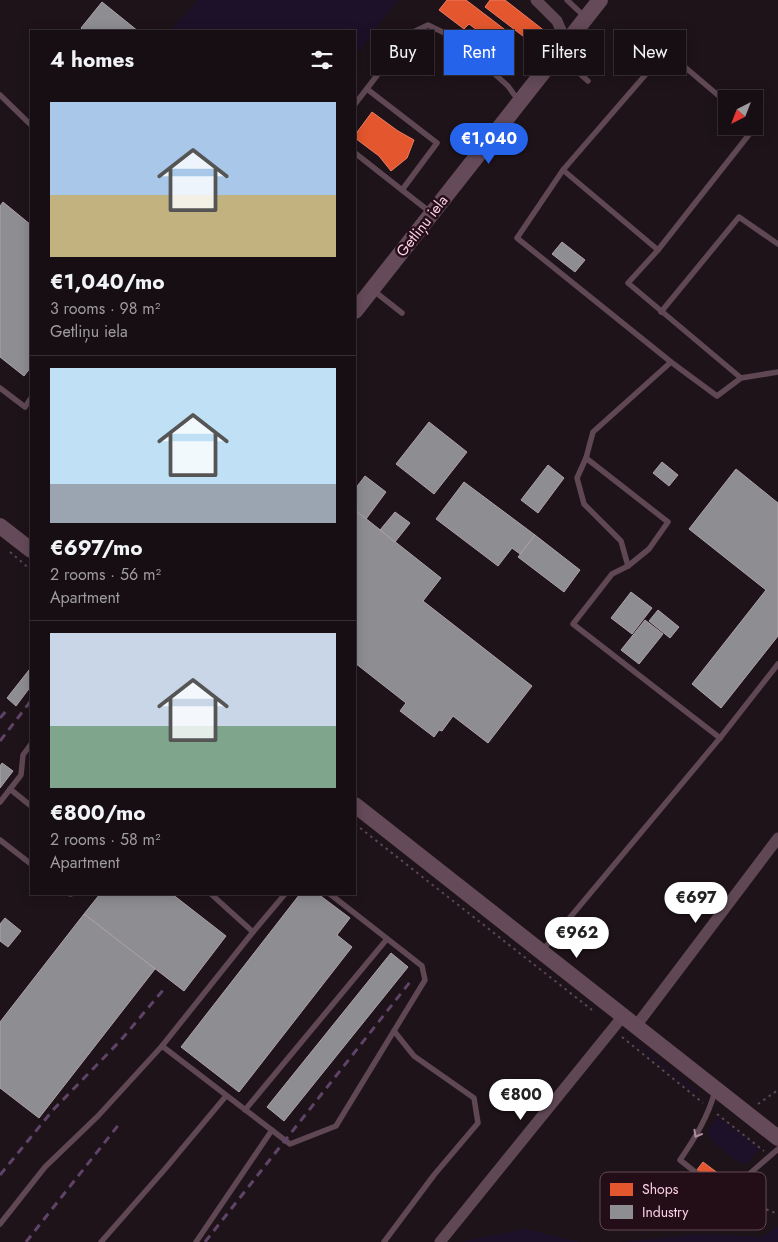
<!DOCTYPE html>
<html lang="en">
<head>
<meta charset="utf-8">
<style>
  body { margin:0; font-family:Jost,sans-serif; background:#1f171b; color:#f1f3f6; height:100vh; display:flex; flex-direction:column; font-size:19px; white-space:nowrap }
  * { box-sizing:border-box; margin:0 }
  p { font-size:16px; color:#9e9c9f }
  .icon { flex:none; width:28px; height:28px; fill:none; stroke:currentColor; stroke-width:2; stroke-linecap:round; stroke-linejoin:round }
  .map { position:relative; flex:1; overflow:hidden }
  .sheet { position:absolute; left:30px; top:30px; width:326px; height:865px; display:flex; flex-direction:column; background:#160e12; border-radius:0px; box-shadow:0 2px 12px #0003,0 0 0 1px #352e32 }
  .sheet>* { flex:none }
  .guide { position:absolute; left:371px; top:30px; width:331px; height:45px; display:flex; gap:10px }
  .needle { width:32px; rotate:222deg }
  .controls { position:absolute; left:718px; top:90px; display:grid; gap:10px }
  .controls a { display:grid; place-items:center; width:45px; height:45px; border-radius:0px; background:#160e12; box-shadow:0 2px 12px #0003,0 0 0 1px #352e32; font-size:25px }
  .price { position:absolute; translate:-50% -42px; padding:0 11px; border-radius:18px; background:#fff; color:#222; font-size:16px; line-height:32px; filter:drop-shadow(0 1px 2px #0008) }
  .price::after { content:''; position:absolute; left:50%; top:30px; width:15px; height:11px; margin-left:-8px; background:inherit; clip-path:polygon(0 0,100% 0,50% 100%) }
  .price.current { background:#2563eb; color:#fff }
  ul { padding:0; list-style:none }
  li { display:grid; align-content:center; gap:10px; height:265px; padding:0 20px }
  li+li { border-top:1px solid #352e32 }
  li span { display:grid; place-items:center; height:155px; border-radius:0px; color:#555 }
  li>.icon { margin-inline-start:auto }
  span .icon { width:90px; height:90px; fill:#fffc; stroke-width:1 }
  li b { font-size:21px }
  h2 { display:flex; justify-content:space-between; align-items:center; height:60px; padding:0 20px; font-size:21px }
  .tag { padding:0 18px; border-radius:0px; background:#160e12; box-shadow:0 2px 12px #0003,0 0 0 1px #352e32; font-size:18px; line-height:45px }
  .tag.current { background:#2563eb; color:#fff }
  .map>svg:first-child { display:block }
  .green { fill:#1c1129 }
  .shops { fill:#e4572e; stroke:#ec7c65 }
  .industry { fill:#8d8d92; stroke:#afa1ab }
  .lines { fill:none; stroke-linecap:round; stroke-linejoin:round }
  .path { stroke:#5a455d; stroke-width:2; stroke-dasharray:2.5 4; stroke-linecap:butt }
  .lane { stroke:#5f4854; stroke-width:5.5 }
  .street { stroke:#5f4854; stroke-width:11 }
  .secondary { stroke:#654a59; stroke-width:16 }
  .rail { stroke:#604368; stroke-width:3; stroke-dasharray:8 6; stroke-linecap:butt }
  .oneway { stroke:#ae8c9d }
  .labels { text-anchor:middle; stroke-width:5; stroke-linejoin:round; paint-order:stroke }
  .street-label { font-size:15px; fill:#fed1e6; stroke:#230e17 }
  .key { fill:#230e17; stroke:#654855; stroke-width:1 }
  .key-label { font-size:14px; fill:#fed1e6 }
</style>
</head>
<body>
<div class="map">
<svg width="778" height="1242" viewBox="0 0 778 1242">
  <rect width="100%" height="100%" fill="#1e1318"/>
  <g class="green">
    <polygon points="198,0 398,0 355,56 355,31 173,31 171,29"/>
    <polygon points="624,1032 695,1089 699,1096 637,1045"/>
    <polygon points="718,1117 759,1149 748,1163 743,1164 738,1162 710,1139 707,1130"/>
    <polygon points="778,1226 778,1242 621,1242 705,1234 761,1237"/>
    <polygon points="525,1229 580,1242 465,1242 466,1241"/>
  </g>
  <g class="shops">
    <polygon points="447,0 466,0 512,35 501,48 469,24 464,29 439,10"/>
    <polygon points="490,0 505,0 546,32 536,46 485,7"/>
    <polygon points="372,112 398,131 414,140 407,158 391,171 379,156 355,138 355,135"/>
    <polygon points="703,1162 719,1174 703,1196 687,1183"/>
  </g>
  <g class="industry">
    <polygon points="102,2 138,31 84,31 81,28"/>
    <polygon points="3,202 31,225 31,367 24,376 0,357 0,206"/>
    <polygon points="562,242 585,260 575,272 552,254"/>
    <polygon points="429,422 467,452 434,494 396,464"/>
    <polygon points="662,462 678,475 669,486 653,473"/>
    <polygon points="548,465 564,478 538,513 521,500"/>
    <polygon points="736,469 778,503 778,636 721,708 692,684 766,590 689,529"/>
    <polygon points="365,476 386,492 366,519 355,510 355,489"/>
    <polygon points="464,482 535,535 520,554 512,548 498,566 436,519"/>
    <polygon points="355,510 441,578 423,601 532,686 488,743 453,716 442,731 439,730 434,737 400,711 406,703 355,663"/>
    <polygon points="395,512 410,523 395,542 380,530"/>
    <polygon points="535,535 580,570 564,592 518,557"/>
    <polygon points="631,592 652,608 632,634 611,618"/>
    <polygon points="658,610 679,627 670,638 649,621"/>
    <polygon points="645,620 663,634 639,664 621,650"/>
    <polygon points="29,670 31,671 31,686 16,706 7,698"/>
    <polygon points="2,763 13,771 0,788 0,766"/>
    <polygon points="100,894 172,894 226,936 184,991 84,914"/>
    <polygon points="300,894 318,894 350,918 337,935 352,947 239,1092 181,1047"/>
    <polygon points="84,914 155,969 39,1118 0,1088 0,1022"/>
    <polygon points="5,918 21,931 8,947 0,941 0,924"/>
    <polygon points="391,953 408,967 284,1121 267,1107"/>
  </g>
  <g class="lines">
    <g class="path">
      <polyline points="10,552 31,570"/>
      <polyline points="355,824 592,1010"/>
      <polyline points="622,1037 703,1103"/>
      <polyline points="758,1104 778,1090"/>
      <polyline points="717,1114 764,1151"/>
      <polyline points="735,1201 743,1204 758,1206 778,1214"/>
    </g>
    <g class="lane">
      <polyline points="567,0 584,16"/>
      <polyline points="559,55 588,81"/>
      <polyline points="367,89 437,143 402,190"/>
      <polyline points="0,95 31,125"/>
      <polyline points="726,102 666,51 563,170 517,238 671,362 717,396 741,378 778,372"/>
      <polyline points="355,104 409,34 428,25 455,38 508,86 518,100"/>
      <polyline points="355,153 430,212"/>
      <polyline points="563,170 658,250 628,283 741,378"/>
      <polyline points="658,250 755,127 754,126"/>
      <polyline points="374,291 402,313"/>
      <polyline points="661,312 739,217 778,244"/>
      <polyline points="671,362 593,432 586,458 668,522 649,549 628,566 612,574 573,624 720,738"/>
      <polyline points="0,388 25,407 31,398"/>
      <polyline points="586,458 577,478 584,504 621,541 628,566"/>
      <polyline points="10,789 31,806"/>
      <polyline points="0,802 21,775 23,755 31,744"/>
      <polyline points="0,840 31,864"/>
      <polyline points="70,894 71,894"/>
      <polyline points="211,894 253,932 285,894"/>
      <polyline points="253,932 162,1046 290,1144 336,1126 425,980 422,966 330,894"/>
      <polyline points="542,951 720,738 778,664"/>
      <path d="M 715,1091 C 708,1117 695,1138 680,1160 L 728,1198 L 747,1176 L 778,1149"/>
      <polyline points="245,1110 387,939"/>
      <polyline points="0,1224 45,1167 98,1116 162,1046"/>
      <polyline points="101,1242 165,1169 226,1096"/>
      <polyline points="196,1242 272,1130"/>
      <polyline points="384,1242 434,1175 478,1123 474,1098 414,1056 394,1031"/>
    </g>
    <g class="street">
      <polyline points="536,0 557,21 566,42"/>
      <polyline points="636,1026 778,838"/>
      <polyline points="440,1242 623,1016"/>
    </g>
    <g class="secondary">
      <polyline points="355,311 600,0"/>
      <polyline points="0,526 31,550"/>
      <polyline points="355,805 778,1138"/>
    </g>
    <g class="rail">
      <polyline points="0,718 7,710"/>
      <polyline points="0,741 30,702"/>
      <polyline points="0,1175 53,1110 121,1040 164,989"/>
      <polyline points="26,1242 120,1123"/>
      <polyline points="205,1242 410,982"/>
    </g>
  </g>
  <defs><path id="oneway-chevron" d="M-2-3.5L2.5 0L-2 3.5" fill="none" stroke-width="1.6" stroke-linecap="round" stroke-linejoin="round" transform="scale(1.25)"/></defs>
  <use class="oneway" href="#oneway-chevron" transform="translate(697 1134) rotate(120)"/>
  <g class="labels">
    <g class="street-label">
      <text transform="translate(422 226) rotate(-52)" y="5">Getliņu iela</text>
    </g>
  </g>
  <rect x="600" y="1172" width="166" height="58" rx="8" class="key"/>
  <rect x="610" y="1183" width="23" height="13" fill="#e4572e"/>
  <rect x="610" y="1205" width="23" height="14" fill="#8d8d92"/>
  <g class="key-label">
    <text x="642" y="1194">Shops</text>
    <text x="642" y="1217">Industry</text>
  </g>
</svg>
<div class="controls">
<a><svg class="needle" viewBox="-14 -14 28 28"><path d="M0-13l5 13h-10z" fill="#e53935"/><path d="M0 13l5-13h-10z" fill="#9e9c9f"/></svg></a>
</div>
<b class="price current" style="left:489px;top:165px">€1,040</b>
<b class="price" style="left:696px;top:924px">€697</b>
<b class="price" style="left:577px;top:959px">€962</b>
<b class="price" style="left:521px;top:1121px">€800</b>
<div class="guide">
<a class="tag">Buy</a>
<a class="tag current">Rent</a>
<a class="tag">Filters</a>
<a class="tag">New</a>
</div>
<section class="sheet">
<h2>4 homes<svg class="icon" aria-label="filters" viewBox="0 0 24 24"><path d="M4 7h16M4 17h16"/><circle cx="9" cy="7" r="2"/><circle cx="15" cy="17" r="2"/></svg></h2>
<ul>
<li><span style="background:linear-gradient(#a9c7e8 60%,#c2b280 0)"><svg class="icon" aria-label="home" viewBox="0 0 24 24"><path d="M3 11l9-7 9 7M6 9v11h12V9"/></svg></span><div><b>€1,040/mo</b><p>3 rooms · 98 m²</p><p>Getliņu iela</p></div></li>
<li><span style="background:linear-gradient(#bfe0f5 75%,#9aa5b1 0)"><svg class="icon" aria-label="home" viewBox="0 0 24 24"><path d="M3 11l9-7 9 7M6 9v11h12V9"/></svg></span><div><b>€697/mo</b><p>2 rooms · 56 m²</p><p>Apartment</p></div></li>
<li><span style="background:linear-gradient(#c9d6e8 60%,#7fa58c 0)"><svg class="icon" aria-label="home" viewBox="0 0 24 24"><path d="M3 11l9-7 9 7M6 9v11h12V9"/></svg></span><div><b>€800/mo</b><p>2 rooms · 58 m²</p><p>Apartment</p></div></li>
</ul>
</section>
</div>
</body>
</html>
